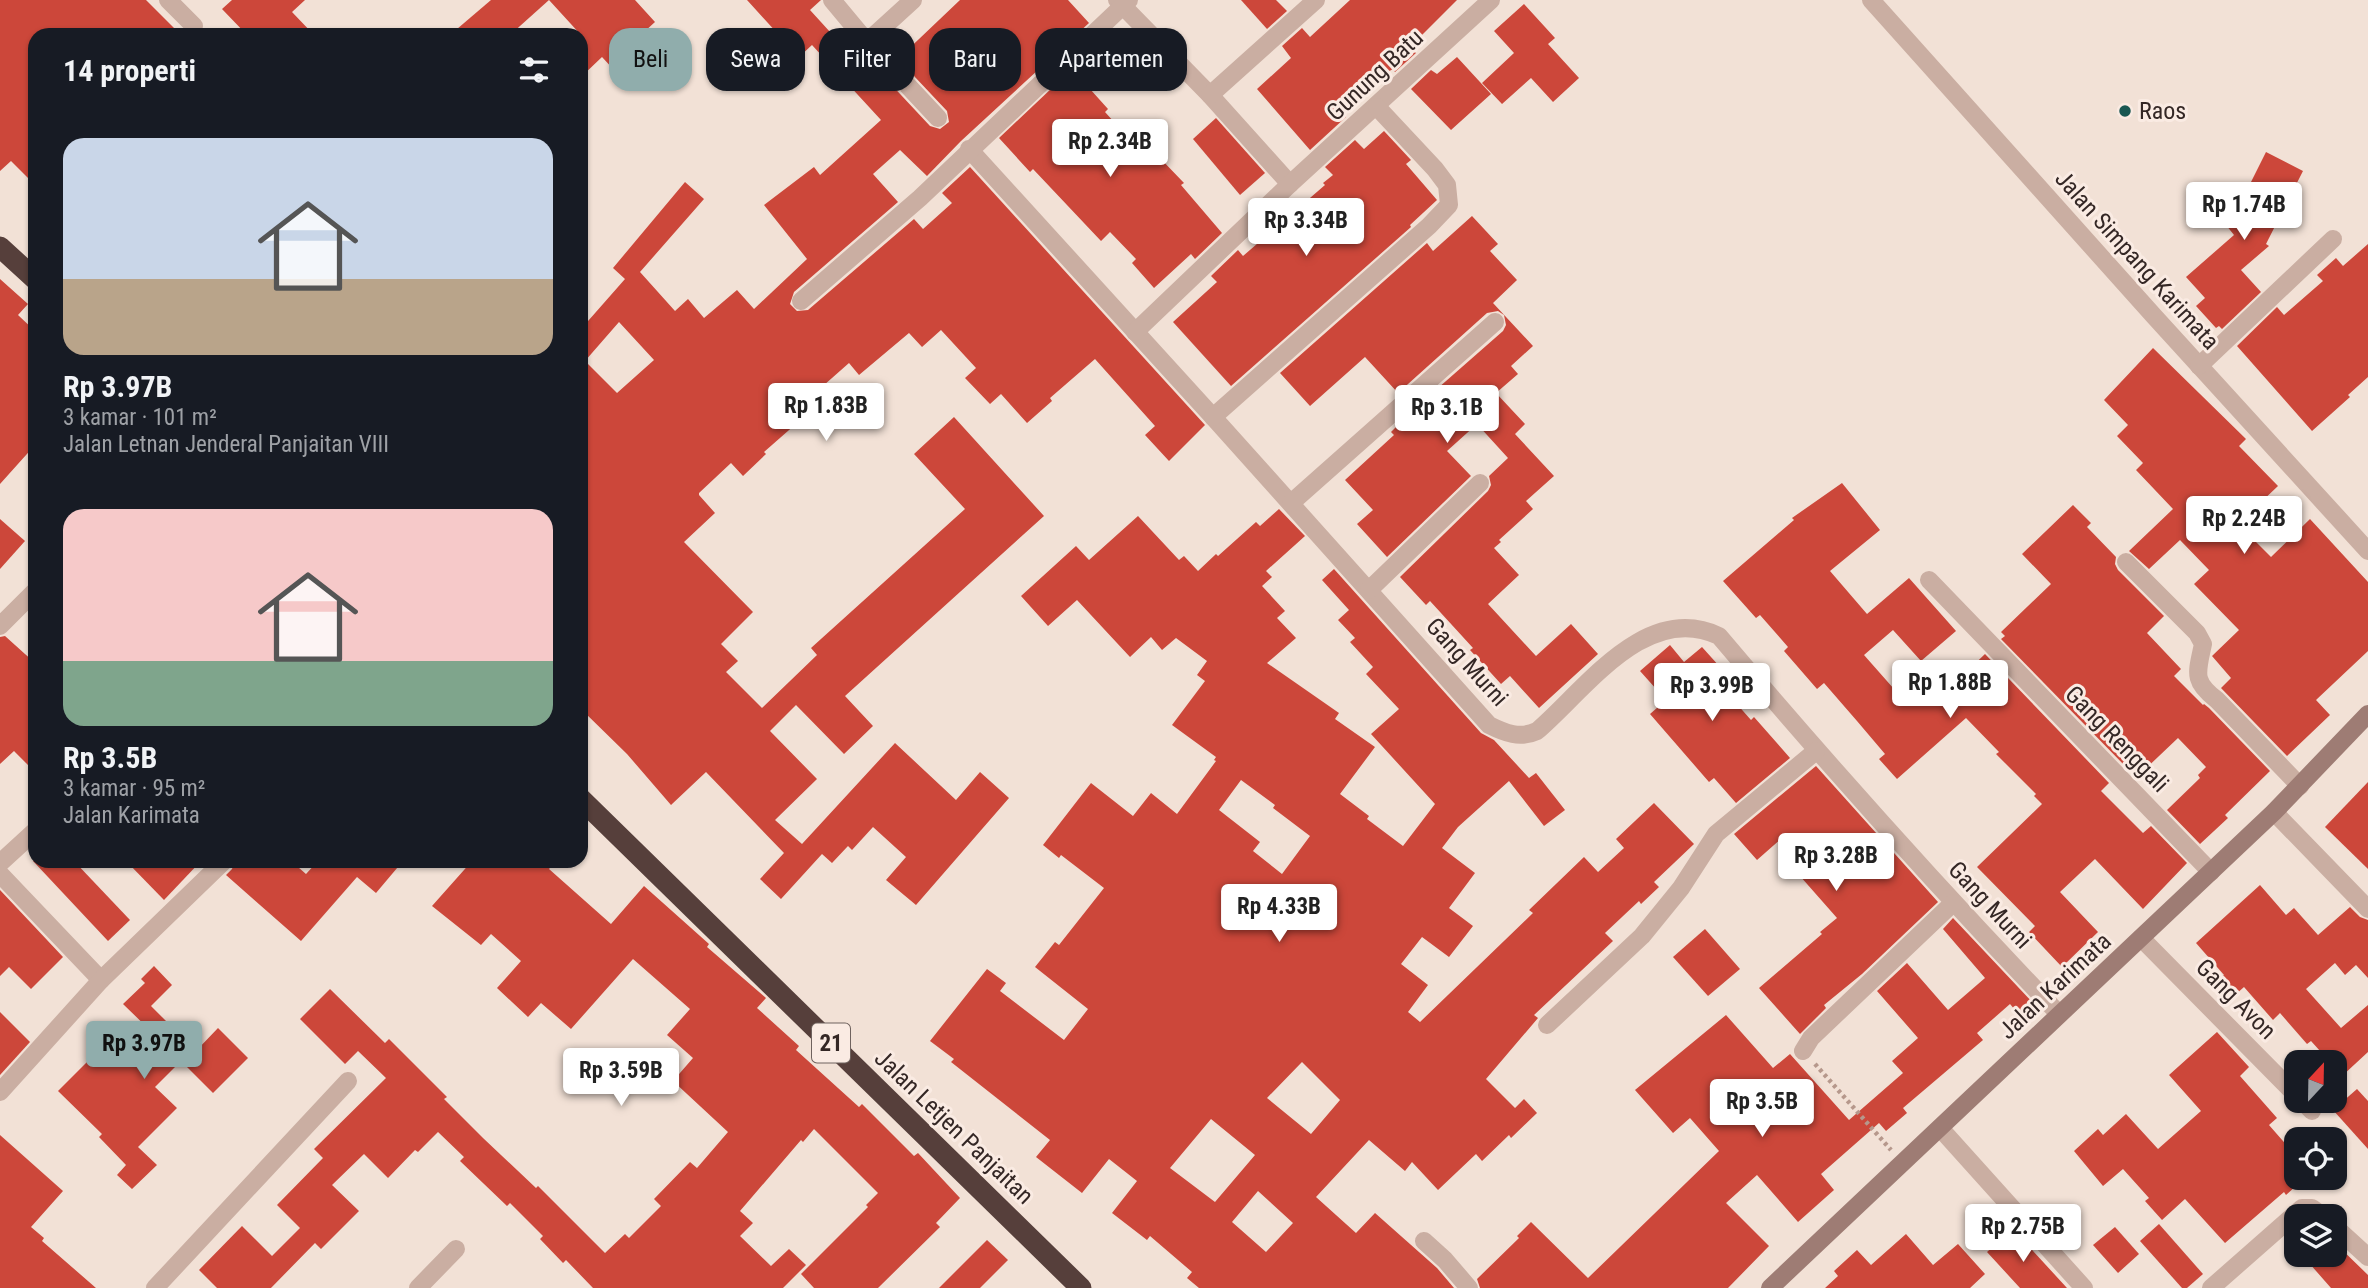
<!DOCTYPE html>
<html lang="id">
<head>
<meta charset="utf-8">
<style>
  body { margin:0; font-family:"Roboto Condensed",sans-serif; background:#20242c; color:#f1f3f6; height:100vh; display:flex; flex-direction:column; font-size:26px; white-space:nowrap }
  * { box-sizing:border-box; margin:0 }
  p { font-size:23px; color:#9ea1a6 }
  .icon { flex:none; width:38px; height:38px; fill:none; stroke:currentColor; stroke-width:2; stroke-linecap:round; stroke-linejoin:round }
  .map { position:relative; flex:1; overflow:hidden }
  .details { position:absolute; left:28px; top:28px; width:560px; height:840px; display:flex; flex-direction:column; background:#171b24; border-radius:21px; box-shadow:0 2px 5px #0004 }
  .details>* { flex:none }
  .top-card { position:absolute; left:609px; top:28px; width:665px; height:63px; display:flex; gap:14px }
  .needle { width:46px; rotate:22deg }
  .controls { position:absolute; left:2284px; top:1050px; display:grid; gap:14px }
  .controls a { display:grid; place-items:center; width:63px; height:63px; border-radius:14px; background:#171b24; box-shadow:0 2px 5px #0004; font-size:35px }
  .price { position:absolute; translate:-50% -60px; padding:0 16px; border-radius:7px; background:#fff; color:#222; font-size:23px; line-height:46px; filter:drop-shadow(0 2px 4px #0008) }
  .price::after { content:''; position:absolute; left:50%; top:42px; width:21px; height:16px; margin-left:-10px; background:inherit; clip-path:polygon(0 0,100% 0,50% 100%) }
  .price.active { background:#90adac; color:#111 }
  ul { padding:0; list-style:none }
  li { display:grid; align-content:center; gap:14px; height:371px; padding:0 35px }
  li span { display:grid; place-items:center; height:217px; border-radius:21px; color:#555 }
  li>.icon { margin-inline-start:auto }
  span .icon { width:126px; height:126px; fill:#fffc; stroke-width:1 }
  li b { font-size:30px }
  h2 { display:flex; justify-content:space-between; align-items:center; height:84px; padding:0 35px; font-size:30px }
  .pill { padding:0 24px; border-radius:21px; background:#171b24; box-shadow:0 2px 5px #0004; font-size:24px; line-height:63px }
  .pill.active { background:#90adac; color:#111 }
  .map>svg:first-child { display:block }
  .building { fill:#cc473a; fill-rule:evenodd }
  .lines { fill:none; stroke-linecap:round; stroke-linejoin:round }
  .path { stroke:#b6988c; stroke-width:4.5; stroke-dasharray:3.5 3.5; stroke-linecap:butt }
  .street { stroke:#caaea2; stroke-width:18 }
  .secondary { stroke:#9e7c74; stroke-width:18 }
  .highway { stroke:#563f3b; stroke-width:21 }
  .poi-dot { fill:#195752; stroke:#faebe3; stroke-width:2.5 }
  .labels { text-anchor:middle; stroke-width:6; stroke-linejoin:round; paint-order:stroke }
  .shield { fill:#faebe3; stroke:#6f625e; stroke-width:2 }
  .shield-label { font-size:23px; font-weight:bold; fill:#342725 }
  .street-label { font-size:24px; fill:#342725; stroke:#faebe3 }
  .poi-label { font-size:24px; fill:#342725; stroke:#faebe3; text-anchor:start }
</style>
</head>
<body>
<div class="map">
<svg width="2368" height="1288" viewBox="0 0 2368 1288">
  <rect width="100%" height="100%" fill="#f2e1d6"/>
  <g class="building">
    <polygon points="0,0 146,0 181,35 35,35 35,185 11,161 0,171"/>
    <polygon points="232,0 305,0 292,12 314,35 247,35 222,9"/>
    <polygon points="491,0 549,0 510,35 450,35"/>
    <polygon points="549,0 635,0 655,22 633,42 639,49 615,71 602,57 581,77 581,35"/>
    <path d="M 747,0 L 821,0 L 810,10 L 851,55 L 858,49 L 930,126 L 940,129 L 949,122 L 947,111 L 898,59 L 960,0 L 1068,0 L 1089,23 L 961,141 L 927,176 L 900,150 L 873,174 L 898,202 L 794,292 L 790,304 L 797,311 L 808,310 L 914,219 L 923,229 L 952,203 L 942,193 L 970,167 L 1205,425 L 1169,461 L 1145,435 L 1155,426 L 1095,359 L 1050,398 L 1052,401 L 1027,423 L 1001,394 L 990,404 L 965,378 L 976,368 L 941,330 L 922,347 L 909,333 L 859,375 L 849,363 L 798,408 L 805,416 L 764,452 L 766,454 L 743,476 L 731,463 L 699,493 L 699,495 L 715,513 L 684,542 L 753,612 L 721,644 L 738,661 L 726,672 L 762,708 L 817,655 L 811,648 L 965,509 L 914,454 L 954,417 L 1044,516 L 845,696 L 873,726 L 844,754 L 796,705 L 770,731 L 817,779 L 775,820 L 802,844 L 895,743 L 956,800 L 980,772 L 1009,798 L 916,905 L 886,880 L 906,857 L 873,827 L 852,850 L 848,846 L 832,863 L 822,854 L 781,899 L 760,879 L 784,853 L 706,772 L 671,805 L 627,754 L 581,709 L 581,329 L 625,279 L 613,268 L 685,182 L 704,199 L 640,272 L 675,311 L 688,299 L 704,318 L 737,290 L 754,309 L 807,259 L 764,205 L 814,167 L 820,175 L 881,120 L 812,45 L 799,57 ZM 619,322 L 654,360 L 617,393 L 585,361 Z"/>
    <polygon points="1241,0 1276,0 1287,11 1267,29"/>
    <polygon points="1350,0 1457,0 1410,47 1416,53 1395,72 1393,69 1384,74 1357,99 1343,113 1346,117 1310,150 1257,89 1291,58 1282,46 1302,28 1310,37"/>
    <polygon points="1524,4 1555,38 1548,44 1579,78 1553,102 1531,78 1502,104 1482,83 1514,53 1494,31"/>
    <polygon points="1457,57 1491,94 1451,130 1411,89 1431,70 1437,74"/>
    <polygon points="1072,69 1108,109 1105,112 1152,164 1159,157 1184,183 1181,185 1222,233 1195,259 1191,254 1154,288 1132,263 1136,259 1110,232 1101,241 1033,169 1030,172 999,138"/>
    <polygon points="1216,118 1265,173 1240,195 1193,139"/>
    <polygon points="1384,131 1411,160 1406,164 1437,200 1410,225 1411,227 1231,386 1173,322 1217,282 1211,276 1238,250 1243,256 1325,185 1323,183 1333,175 1325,167 1355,140 1364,149"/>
    <polygon points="2266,152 2303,171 2266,244 2269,246 2241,270 2261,292 2222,329 2219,326 2216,328 2196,306 2205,298 2186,277 2234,235 2222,220 2240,204"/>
    <polygon points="1472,216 1498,244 1490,251 1517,280 1493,303 1533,346 1511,366 1518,374 1496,393 1525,424 1515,434 1554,476 1526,501 1533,509 1499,540 1501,542 1494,548 1519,575 1488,604 1536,656 1571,624 1598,654 1539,708 1510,676 1501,684 1470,650 1473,648 1430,601 1426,605 1400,577 1488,491 1491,485 1489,476 1508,458 1477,424 1447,451 1471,476 1387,557 1357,524 1373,510 1345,480 1394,435 1391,432 1413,410 1503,331 1506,325 1504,315 1498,311 1487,313 1398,393 1365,357 1310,406 1280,373 1427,243 1433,251"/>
    <polygon points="2368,244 2368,377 2348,395 2350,397 2312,431 2237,346 2277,307 2284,315 2323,281 2317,275 2336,258 2343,266"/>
    <polygon points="0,279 28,304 18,315 35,331 35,445 0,484"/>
    <polygon points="2153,348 2246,439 2239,446 2278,486 2238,524 2271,557 2310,519 2368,582 2368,651 2316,700 2330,715 2287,756 2221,688 2231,678 2212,656 2239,630 2194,584 2209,570 2180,540 2149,569 2129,551 2173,509 2136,470 2143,463 2117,436 2128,425 2104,400"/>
    <polygon points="1842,483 1880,530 1830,571 1867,614 1909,578 1956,631 1921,661 1893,630 1864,655 1894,689 1911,674 1935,702 1985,654 2109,783 2101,791 2143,833 2151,826 2187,863 2143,909 2095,859 2060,892 2098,932 2062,967 2029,932 2035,926 1977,867 2042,804 2034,796 2036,794 1996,754 1999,752 1966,718 1897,779 1879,759 1885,754 1857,721 1824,683 1817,689 1784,651 1788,647 1760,615 1756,618 1723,581 1794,520 1792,518"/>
    <polygon points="2073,505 2091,523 2087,527 2116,557 2115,564 2118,570 2164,616 2147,633 2181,669 2174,676 2203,705 2204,704 2209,708 2270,771 2225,815 2228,818 2200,844 2167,810 2200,778 2198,775 2206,767 2178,738 2139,775 2129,764 2126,767 2001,639 2005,636 2001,632 2051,584 2022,554"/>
    <path d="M 1279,509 L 1305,536 L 1266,571 L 1272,577 L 1262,586 L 1285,611 L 1277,618 L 1296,638 L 1267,663 L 1339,713 L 1335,719 L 1375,747 L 1340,794 L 1369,816 L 1367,819 L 1403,846 L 1435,804 L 1371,734 L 1399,709 L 1366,674 L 1373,667 L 1350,642 L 1355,638 L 1338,620 L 1349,610 L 1322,580 L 1334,569 L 1481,733 L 1494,740 L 1529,778 L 1536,773 L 1565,810 L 1544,826 L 1509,781 L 1458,827 L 1442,848 L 1475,873 L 1449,908 L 1473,926 L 1449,957 L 1422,937 L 1401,964 L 1428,985 L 1408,1012 L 1420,1022 L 1533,913 L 1529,910 L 1584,857 L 1598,872 L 1624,848 L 1616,839 L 1654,803 L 1694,844 L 1654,882 L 1659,887 L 1641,904 L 1639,901 L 1605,933 L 1613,941 L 1534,1015 L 1538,1018 L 1486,1079 L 1515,1108 L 1524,1099 L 1537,1113 L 1511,1138 L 1509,1135 L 1482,1161 L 1476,1154 L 1438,1190 L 1412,1162 L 1405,1171 L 1369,1140 L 1316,1197 L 1356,1233 L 1375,1213 L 1437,1268 L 1454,1288 L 1199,1288 L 1187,1278 L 1192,1272 L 1150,1236 L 1147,1240 L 1112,1213 L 1137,1181 L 1109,1159 L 1082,1193 L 1036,1157 L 1050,1140 L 951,1062 L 954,1059 L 930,1041 L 987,969 L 1006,983 L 1000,991 L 1064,1040 L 1088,1009 L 1035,967 L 1055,942 L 1059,945 L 1104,888 L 1061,855 L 1059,858 L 1043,845 L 1091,783 L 1133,816 L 1151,793 L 1177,814 L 1216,761 L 1214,760 L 1216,757 L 1172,725 L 1205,681 L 1197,675 L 1207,661 L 1176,638 L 1162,650 L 1151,637 L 1130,657 L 1077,600 L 1048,626 L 1021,596 L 1076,546 L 1089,560 L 1138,516 L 1179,560 L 1184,556 L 1198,571 L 1216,554 L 1218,556 L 1256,522 L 1260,526 ZM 1241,780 L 1275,805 L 1273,808 L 1310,836 L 1282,874 L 1253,851 L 1260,842 L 1219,810 ZM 1302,1062 L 1340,1100 L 1311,1134 L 1267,1098 ZM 1211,1119 L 1255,1155 L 1215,1202 L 1170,1168 ZM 1258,1191 L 1293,1223 L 1266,1252 L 1232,1222 Z"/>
    <polygon points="0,519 25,541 0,569"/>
    <polygon points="5,636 35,663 35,772 14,751 0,764 0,637"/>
    <polygon points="1670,645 1684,662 1702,647 1729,677 1720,685 1751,720 1754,717 1790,758 1736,803 1714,778 1709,782 1650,714 1666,700 1640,671"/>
    <polygon points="1816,766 1938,902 1862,974 1824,1005 1826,1008 1800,1034 1759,988 1822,934 1820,932 1837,918 1800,876 1809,869 1782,838 1757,860 1734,834"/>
    <polygon points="2368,782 2368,869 2325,827"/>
    <polygon points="33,861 74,861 130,920 108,941"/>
    <polygon points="126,861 201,861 164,900"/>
    <polygon points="235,861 291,861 306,874 318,861 403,861 376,893 357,877 301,941 226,875 232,869"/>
    <polygon points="472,861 556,861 549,869 611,924 644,886 709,944 707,947 766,998 757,1008 799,1046 796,1050 859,1107 862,1104 914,1156 918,1153 960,1198 936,1223 940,1227 878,1288 814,1288 801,1274 868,1207 866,1205 878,1193 814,1129 803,1142 801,1140 740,1211 753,1223 740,1236 771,1266 789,1249 806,1265 783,1288 593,1288 566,1260 563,1263 540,1239 543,1236 510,1203 507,1206 460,1161 464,1157 438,1132 418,1152 415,1150 388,1178 364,1154 332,1185 359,1211 321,1249 315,1243 271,1288 217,1288 199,1270 242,1226 272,1256 300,1228 277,1205 323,1158 314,1149 386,1078 358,1051 345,1064 300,1019 330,989 385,1043 389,1039 447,1097 444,1099 483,1138 536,1188 538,1186 605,1253 625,1234 629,1238 661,1206 654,1199 690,1162 697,1168 728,1132 673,1081 693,1058 667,1035 690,1009 633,959 571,1029 541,1003 528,1017 497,988 521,961 491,934 481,945 432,906"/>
    <polygon points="2260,885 2286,915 2294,908 2318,935 2350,907 2360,917 2368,920 2368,978 2356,965 2345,975 2335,963 2306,989 2341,1028 2368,1005 2368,1052 2342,1076 2334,1068 2334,1062 2330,1062 2311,1041 2307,1044 2280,1013 2273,1020 2244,987 2235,995 2221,978 2224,975 2196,943"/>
    <polygon points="0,890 63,957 31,989 9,967 0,976"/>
    <polygon points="1953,918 2034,1004 2020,1016 2010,1004 1977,1033 1983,1040 1903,1108 1907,1113 1886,1131 1879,1123 1821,1174 1834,1190 1798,1222 1757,1175 1726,1203 1769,1246 1728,1288 1480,1288 1477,1279 1519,1238 1517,1236 1531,1222 1588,1278 1719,1151 1690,1118 1673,1133 1635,1090 1726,1015 1773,1068 1790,1054 1849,1120 1903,1073 1892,1061 1918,1038 1877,991 1907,963 1948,1010 1985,978 1943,929"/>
    <polygon points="1705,929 1740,969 1708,996 1673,957"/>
    <polygon points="154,966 172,985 151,1006 196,1051 218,1028 248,1058 213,1093 181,1061 155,1087 177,1108 138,1147 157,1165 132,1189 117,1175 126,1165 99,1137 102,1134 58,1091 105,1044 129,1067 158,1038 123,1004 145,983 141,979"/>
    <polygon points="0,1012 30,1042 0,1075"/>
    <polygon points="2217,1032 2249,1067 2240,1076 2277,1118 2269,1125 2296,1156 2296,1186 2286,1195 2284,1192 2225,1243 2185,1199 2162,1220 2145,1201 2149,1198 2123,1169 2103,1186 2074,1151 2098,1129 2103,1135 2126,1114 2158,1149 2201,1111 2169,1075"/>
    <polygon points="2357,1089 2368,1101 2368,1149 2333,1110"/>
    <polygon points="0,1135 63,1191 31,1227 44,1238 42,1241 96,1288 0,1288"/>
    <polygon points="2159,1224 2203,1274 2187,1288 2182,1288 2140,1241"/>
    <polygon points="2115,1227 2139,1254 2118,1273 2093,1245"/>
    <polygon points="2014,1228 2033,1251 2067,1288 2020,1288 1987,1252"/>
    <polygon points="1906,1234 1933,1265 1958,1244 1985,1274 1970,1288 1825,1288 1838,1276 1834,1271 1857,1250 1871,1265"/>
    <polygon points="987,1240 1008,1260 980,1288 939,1288"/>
    <polygon points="2334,1242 2368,1275 2368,1288 2331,1288 2302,1255 2334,1255"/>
  </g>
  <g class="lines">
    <polyline class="path" points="1815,1064 1891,1150"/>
    <g class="street">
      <polyline points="168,0 194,26"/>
      <polyline points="832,0 867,42 938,118"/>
      <polyline points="1117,0 1210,95 1290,184"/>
      <polyline points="1871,0 2153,315 2368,551"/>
      <polyline points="867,42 913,0"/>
      <polyline points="1210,95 1316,0"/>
      <path d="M 969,149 L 1213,417 L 1489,725 C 1505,733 1520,739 1537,731 C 1585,690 1646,601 1719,636 C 1829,766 1942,892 2059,1014"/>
      <polyline points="801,301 920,198 1129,0"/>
      <polyline points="1135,332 1290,184 1491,0"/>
      <polyline points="2199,366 2333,239"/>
      <polyline points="1213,417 1429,226 1449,205 1447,185 1435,169 1377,107"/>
      <polyline points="1291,503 1495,322"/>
      <path d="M 2126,562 L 2197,633 L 2203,644 C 2197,673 2192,681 2217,700 L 2300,786"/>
      <polyline points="1929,580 2211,872"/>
      <polyline points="1369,590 1480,483"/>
      <polyline points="0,626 35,591"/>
      <polyline points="2274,812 2368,909"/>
      <polyline points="0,863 35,831"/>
      <polyline points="0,874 101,980"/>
      <polyline points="2141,938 2296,1095"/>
      <polyline points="1547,1025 1642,936 1681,888 1716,834 1816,751"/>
      <polyline points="1803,1051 1811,1038 1953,903"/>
      <polyline points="0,1092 101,980 224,861"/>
      <polyline points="2302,1101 2312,1111"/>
      <polyline points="1940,1128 2084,1288"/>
      <polyline points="2334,1226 2368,1257"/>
      <polyline points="1424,1241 1445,1260 1469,1288"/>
      <polyline points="155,1288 348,1081"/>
      <polyline points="418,1288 456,1249"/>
      <polyline points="2211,1288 2302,1208 2312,1208 2323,1216"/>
    </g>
    <polyline class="secondary" points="1770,1288 2274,812 2368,714"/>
    <g class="highway">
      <polyline points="0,247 35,279"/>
      <polyline points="581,799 1081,1288"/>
    </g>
  </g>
  <circle class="poi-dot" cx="2125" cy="111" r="7"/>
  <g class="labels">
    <rect class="shield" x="812" y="1023.5" width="38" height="39" rx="5"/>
    <g class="shield-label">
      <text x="831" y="1051">21</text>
    </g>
    <g class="street-label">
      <text transform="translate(1375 75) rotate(-43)" y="8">Gunung Batu</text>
      <text transform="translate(2137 260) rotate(48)" y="8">Jalan Simpang Karimata</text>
      <text transform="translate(1467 662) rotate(48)" y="8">Gang Murni</text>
      <text transform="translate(2117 739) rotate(46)" y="8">Gang Renggali</text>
      <text transform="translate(1990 905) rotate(47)" y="8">Gang Murni</text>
      <text transform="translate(2055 986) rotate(-43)" y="8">Jalan Karimata</text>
      <text transform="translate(2236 999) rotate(45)" y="8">Gang Avon</text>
      <text transform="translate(954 1127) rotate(44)" y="8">Jalan Letjen Panjaitan</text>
    </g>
    <g class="poi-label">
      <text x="2139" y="119">Raos</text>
    </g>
  </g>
</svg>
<div class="controls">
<a><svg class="needle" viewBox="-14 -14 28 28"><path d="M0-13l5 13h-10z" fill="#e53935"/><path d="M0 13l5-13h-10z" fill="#9ea1a6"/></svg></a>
<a><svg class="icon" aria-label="locate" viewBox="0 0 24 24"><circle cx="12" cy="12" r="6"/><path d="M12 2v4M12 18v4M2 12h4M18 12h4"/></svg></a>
<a><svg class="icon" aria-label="layers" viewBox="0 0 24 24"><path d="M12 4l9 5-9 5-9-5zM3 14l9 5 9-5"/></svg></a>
</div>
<b class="price" style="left:1110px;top:179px">Rp 2.34B</b>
<b class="price" style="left:2244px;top:242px">Rp 1.74B</b>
<b class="price" style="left:1306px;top:258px">Rp 3.34B</b>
<b class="price" style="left:826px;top:443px">Rp 1.83B</b>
<b class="price" style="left:1447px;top:445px">Rp 3.1B</b>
<b class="price" style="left:2244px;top:556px">Rp 2.24B</b>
<b class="price" style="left:1950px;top:720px">Rp 1.88B</b>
<b class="price" style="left:1712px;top:723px">Rp 3.99B</b>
<b class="price" style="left:1836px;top:893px">Rp 3.28B</b>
<b class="price" style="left:1279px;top:944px">Rp 4.33B</b>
<b class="price active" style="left:144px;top:1081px">Rp 3.97B</b>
<b class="price" style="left:621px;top:1108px">Rp 3.59B</b>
<b class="price" style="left:1762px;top:1139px">Rp 3.5B</b>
<b class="price" style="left:2023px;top:1264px">Rp 2.75B</b>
<div class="top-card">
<a class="pill active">Beli</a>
<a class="pill">Sewa</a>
<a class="pill">Filter</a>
<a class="pill">Baru</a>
<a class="pill">Apartemen</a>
</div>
<section class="details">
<h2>14 properti<svg class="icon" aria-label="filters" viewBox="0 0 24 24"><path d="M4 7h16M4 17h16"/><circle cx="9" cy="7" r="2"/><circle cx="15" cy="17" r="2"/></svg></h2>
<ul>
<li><span style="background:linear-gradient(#c9d6e8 65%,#b9a48a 0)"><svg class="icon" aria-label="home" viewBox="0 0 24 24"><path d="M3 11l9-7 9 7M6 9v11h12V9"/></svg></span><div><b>Rp 3.97B</b><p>3 kamar · 101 m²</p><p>Jalan Letnan Jenderal Panjaitan VIII</p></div></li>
<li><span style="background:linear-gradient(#f6c9c9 70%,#7fa58c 0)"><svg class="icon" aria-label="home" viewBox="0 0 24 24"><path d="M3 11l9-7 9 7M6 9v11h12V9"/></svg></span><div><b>Rp 3.5B</b><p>3 kamar · 95 m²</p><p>Jalan Karimata</p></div></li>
</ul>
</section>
</div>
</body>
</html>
